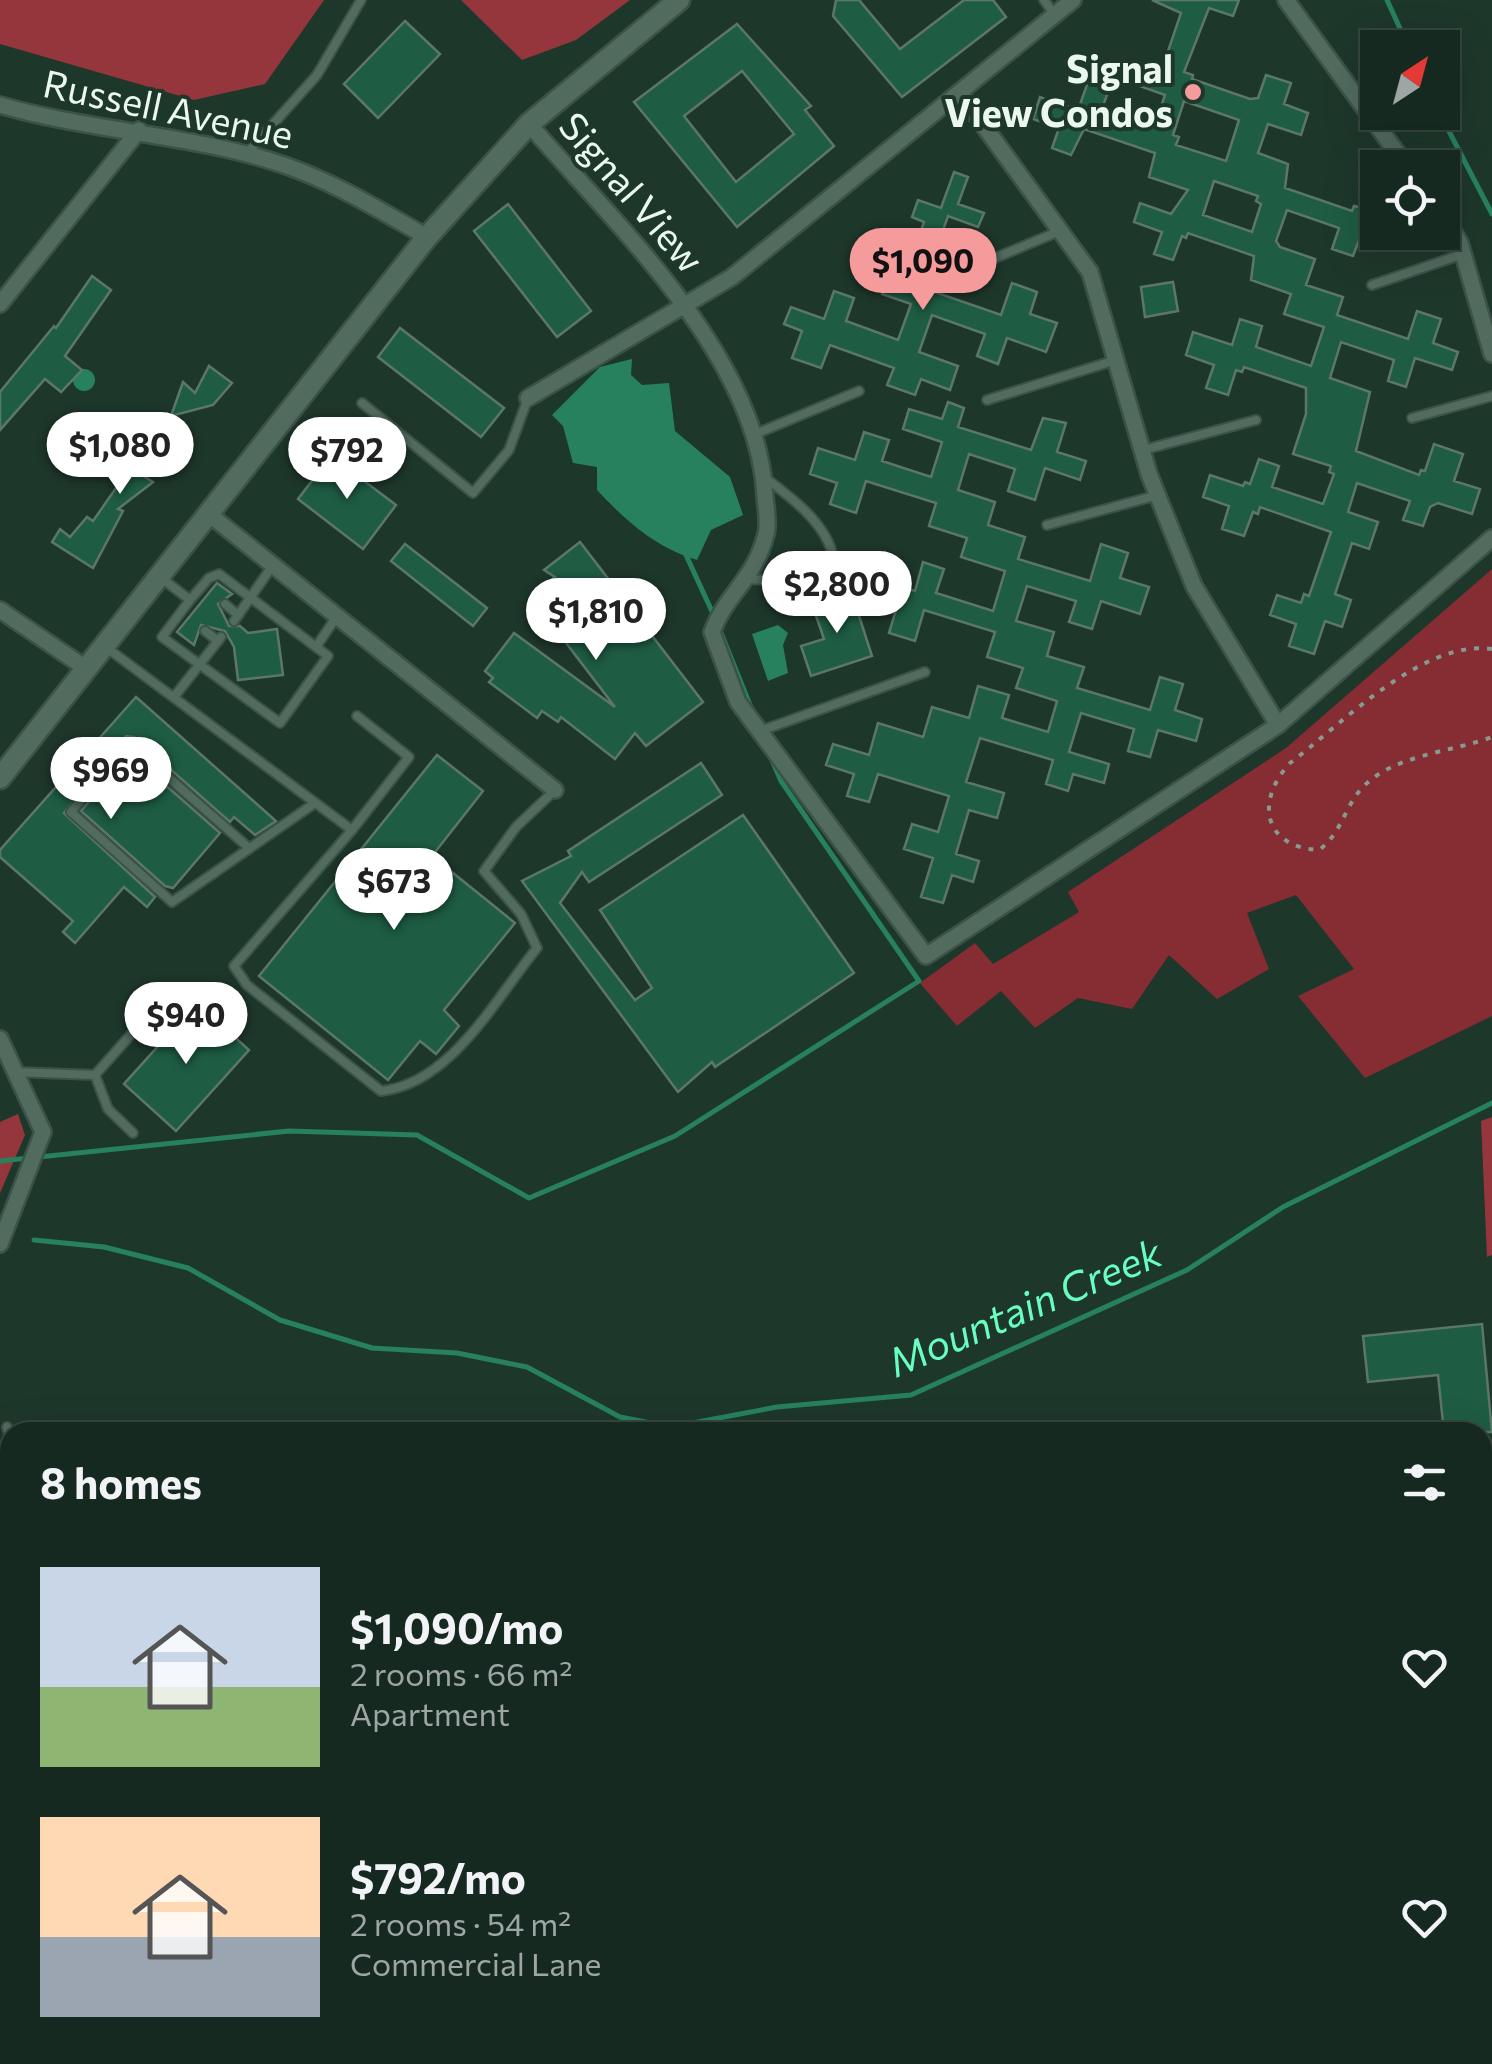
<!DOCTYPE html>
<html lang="en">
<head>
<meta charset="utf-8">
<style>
  body { margin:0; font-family:Commissioner,sans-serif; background:#1f3129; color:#f1f3f6; height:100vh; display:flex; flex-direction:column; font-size:38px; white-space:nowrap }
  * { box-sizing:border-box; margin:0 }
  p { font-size:32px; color:#9ea6a5 }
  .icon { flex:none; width:55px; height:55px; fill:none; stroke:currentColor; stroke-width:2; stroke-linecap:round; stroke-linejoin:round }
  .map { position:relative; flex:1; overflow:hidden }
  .side { position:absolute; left:0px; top:1422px; width:1492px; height:642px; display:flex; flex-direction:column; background:#162920; border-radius:30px 30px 0 0; box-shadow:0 10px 40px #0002,0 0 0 2px #35453e }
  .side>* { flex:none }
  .needle { width:65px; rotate:36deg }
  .fabs { position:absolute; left:1360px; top:30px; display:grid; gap:20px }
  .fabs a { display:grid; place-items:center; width:100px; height:100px; border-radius:0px; background:#162920; box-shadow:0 10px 40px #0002,0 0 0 2px #35453e; font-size:50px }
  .price { position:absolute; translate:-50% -85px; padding:0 22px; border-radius:35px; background:#fff; color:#222; font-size:32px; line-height:65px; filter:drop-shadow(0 2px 5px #0008) }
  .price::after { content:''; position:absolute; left:50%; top:60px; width:30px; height:22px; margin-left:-15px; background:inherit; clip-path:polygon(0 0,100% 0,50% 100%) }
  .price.on { background:#f59b9c; color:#111 }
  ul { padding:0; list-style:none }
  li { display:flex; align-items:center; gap:30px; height:250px; padding:0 40px }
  li span { display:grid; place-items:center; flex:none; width:280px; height:200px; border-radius:0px; color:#555 }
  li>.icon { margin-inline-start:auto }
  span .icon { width:120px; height:120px; fill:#fffc; stroke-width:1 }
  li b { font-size:42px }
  h2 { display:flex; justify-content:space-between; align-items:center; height:120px; padding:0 40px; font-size:42px }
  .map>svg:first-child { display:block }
  .green { fill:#862c33 }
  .forest { fill:#95363d }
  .water { fill:#27815e }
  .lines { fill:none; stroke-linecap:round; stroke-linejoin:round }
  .stream { stroke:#27815e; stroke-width:5 }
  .building { fill:#1e5c43; stroke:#5c7769; stroke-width:2.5; fill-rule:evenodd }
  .service-casing { stroke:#3c5249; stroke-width:12 }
  .minor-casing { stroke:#3c5249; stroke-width:20 }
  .secondary-casing { stroke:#3c5249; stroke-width:25 }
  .path { stroke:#879a90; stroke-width:4; stroke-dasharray:5 8; stroke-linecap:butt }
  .service { stroke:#516b5e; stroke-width:8 }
  .minor { stroke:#516b5e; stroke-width:15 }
  .secondary { stroke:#516b5e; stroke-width:20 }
  .poi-dot { fill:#f59b9c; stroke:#1e372b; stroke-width:4 }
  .labels { text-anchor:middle; stroke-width:8; stroke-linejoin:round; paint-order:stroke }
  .poi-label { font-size:38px; font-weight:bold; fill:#eaf8f0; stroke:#1e372b; text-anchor:end }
  .street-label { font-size:38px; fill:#eaf8f0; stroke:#1e372b }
  .water-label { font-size:40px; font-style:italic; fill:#67fec0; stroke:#1e372b }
</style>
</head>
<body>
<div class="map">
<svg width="1492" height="2064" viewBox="0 0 1492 2064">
  <rect width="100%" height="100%" fill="#1e372b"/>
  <polygon class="green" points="1492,569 1492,1016 1365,1078 1298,996 1354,969 1296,895 1247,913 1269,969 1217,999 1169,955 1132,1009 1078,998 1035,1028 1001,991 957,1026 920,983 975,943 993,964 1079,912 1068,892 1286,748"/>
  <g class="forest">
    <polygon points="0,0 324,0 265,84 194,100 0,44"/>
    <polygon points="461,0 630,0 576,40 522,60"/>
    <polygon points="18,1114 25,1135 0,1193 0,1122"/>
    <polygon points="1492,1117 1492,1255 1487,1257 1481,1121"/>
    <polygon points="1492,1868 1492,2064 1023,2064 1042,2055 1482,2055 1483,1871"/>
  </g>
  <g class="water">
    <path d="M 632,359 L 631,375 L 642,385 L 669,383 L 675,431 L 730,477 L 743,515 L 711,530 L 697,560 C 656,548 626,521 597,490 L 597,467 L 573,463 L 563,426 L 552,415 L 600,367 Z"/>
    <circle cx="84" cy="380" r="11"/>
    <polygon points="778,625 788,633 783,645 788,673 768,681 752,634"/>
  </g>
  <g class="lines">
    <g class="stream">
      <polyline points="1387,0 1409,48"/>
      <polyline points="1439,112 1492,214"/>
      <polyline points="686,555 715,618"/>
      <polyline points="719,628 752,710"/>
      <polyline points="0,1161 289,1131 417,1135 529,1198 675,1136 919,981 781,781 771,758"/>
      <polyline points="34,1240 104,1247 188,1268 280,1320 372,1348 457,1353 527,1367 620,1417 671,1427 777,1407 911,1395 1187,1270 1283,1207 1492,1103"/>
    </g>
  </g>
  <g class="building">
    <polygon points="836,0 859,0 900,49 964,0 993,0 1006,17 902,97 833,16"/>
    <path d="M 1152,0 L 1239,0 L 1233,16 L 1209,8 L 1184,72 L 1193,75 L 1192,79 L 1250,99 L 1258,98 L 1266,75 L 1291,83 L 1284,104 L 1308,113 L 1301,135 L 1268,124 L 1258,153 L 1288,164 L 1285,188 L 1352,211 L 1354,206 L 1359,207 L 1378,160 L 1378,234 L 1368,230 L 1366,236 L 1361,235 L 1353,256 L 1332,249 L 1339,228 L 1287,210 L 1276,241 L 1280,247 L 1315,259 L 1306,285 L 1343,297 L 1337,315 L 1408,339 L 1417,311 L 1441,319 L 1433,343 L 1458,352 L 1452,370 L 1415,358 L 1406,387 L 1388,381 L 1394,360 L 1341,342 L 1330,378 L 1370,392 L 1356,451 L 1419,475 L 1421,470 L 1425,471 L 1434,444 L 1463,454 L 1454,481 L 1480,489 L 1472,514 L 1438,503 L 1430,507 L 1423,526 L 1403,520 L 1410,501 L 1357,483 L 1348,512 L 1378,522 L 1369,549 L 1352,543 L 1335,594 L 1351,600 L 1342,627 L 1325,621 L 1314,654 L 1289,646 L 1296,624 L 1270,615 L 1277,595 L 1301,603 L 1304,594 L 1309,596 L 1331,532 L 1260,507 L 1258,514 L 1253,512 L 1244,536 L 1222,529 L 1229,506 L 1203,497 L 1210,475 L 1243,486 L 1245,482 L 1250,484 L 1259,459 L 1279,466 L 1272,487 L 1323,504 L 1334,474 L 1329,472 L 1331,466 L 1293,454 L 1306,414 L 1306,388 L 1244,367 L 1242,372 L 1236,370 L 1228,395 L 1206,388 L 1214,365 L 1186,355 L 1193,332 L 1232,345 L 1240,319 L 1262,326 L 1256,347 L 1311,366 L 1324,327 L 1284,314 L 1291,294 L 1251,280 L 1254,256 L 1188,233 L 1186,238 L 1182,236 L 1173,260 L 1154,254 L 1162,232 L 1134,222 L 1140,203 L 1171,214 L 1188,190 L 1149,177 L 1155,153 L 1084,129 L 1071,155 L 1052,148 L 1059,128 L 1033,119 L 1040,97 L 1078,110 L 1088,82 L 1109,89 L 1102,109 L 1154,127 L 1165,95 L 1137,85 L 1143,66 L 1161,72 L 1181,13 ZM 1184,101 L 1239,120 L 1226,161 L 1176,145 L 1179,137 L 1173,135 ZM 1214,181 L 1258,196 L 1256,201 L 1261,204 L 1252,232 L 1203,215 Z"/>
    <polygon points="405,21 440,54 378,118 344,84"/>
    <path d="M 737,24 L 811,106 L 805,110 L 834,146 L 737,227 L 634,102 ZM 742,71 L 794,134 L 736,182 L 684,116 Z"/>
    <polygon points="954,172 968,177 958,204 984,213 978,227 948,216 923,288 1001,315 1012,283 1037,292 1030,314 1057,323 1046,352 1007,338 998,364 977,356 985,334 932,315 919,352 958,366 950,390 921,379 915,395 887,385 894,368 830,345 821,368 792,358 802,331 784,324 791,307 824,319 834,291 854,298 846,321 898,340 911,304 882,294 889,274 904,279 924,222 912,217 918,200 941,208"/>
    <polygon points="508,204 591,311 557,337 474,231"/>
    <polygon points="92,276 111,290 65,356 82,370 61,392 45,379 0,430 0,392 54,326 56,328"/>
    <polygon points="1173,282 1178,311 1145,317 1141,287"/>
    <polygon points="400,328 504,408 481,437 378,357"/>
    <polygon points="209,366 232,383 213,405 171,416 183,382 195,393"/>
    <polygon points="948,402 964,408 958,427 1031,450 1043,418 1066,423 1057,452 1086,461 1080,480 1045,468 1035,500 1008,491 1015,469 969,454 958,490 995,502 988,525 1025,537 1018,559 1090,581 1101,544 1128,553 1120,578 1149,587 1140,614 1101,601 1092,629 1069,622 1076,601 1027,586 1016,621 1054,632 1047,656 1084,667 1077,688 1150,710 1160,677 1183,684 1175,710 1202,719 1196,741 1158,730 1150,757 1128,751 1134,729 1081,713 1069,752 1109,764 1104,783 1073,774 1068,791 1046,784 1053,760 980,738 966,782 1004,793 997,818 969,810 956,854 979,861 973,882 952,875 943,903 921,897 933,858 904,849 912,824 938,832 949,796 878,774 869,802 847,796 854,774 826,765 833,744 869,755 878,723 923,737 932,707 969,718 978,686 1009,695 1002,718 1048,732 1057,701 1016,688 1023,668 987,657 995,632 924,610 915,641 889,633 896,610 868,601 875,579 915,591 923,562 944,569 936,593 993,611 1005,571 961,557 967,538 929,526 936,503 866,481 856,513 830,504 837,483 810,474 818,448 855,460 864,432 889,440 882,461 931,477 942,442 903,429 909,409 942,419"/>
    <polygon points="167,415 188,431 169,455 164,451 145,477 153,482 118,509 123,511 93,568 52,542 60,529 70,537 87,517 93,521"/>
    <polygon points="331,456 396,505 363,549 298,499"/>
    <polygon points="580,542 703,702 646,746 635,733 615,759 561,717 558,722 542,711 537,718 489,682 493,678 485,671 514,633 615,707 534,601 554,586 550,581 555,577 544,570"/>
    <polygon points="405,544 487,608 473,626 391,561"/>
    <polygon points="217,583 232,594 218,604 229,626 240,626 248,633 277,629 283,675 238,680 234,647 225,631 201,625 194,645 177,632"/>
    <polygon points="851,591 872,656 811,676 801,646 824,639 812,604"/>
    <polygon points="136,697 276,821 255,835 234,817 230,822 134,737 126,736 64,813 155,897 147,907 124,887 75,943 63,932 73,921 0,857 0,850"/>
    <polygon points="130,754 220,833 173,888 165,886 81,811"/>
    <polygon points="437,755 483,791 432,856 515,923 444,1010 459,1026 436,1054 420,1041 388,1080 259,976"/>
    <polygon points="701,763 722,795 589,882 582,872 560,903 635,1000 652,988 600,910 743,815 854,973 715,1067 712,1062 678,1092 522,881 571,856 568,851"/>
    <polygon points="197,1003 249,1050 176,1131 124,1084"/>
    <polygon points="1482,1324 1492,1432 1444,1432 1438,1375 1368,1382 1363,1336"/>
  </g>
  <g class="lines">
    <defs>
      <g id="service">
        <polyline points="1044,0 1055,15"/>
        <polyline points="248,152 317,75 361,0"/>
        <polyline points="983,263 1062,230"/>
        <polyline points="1372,285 1463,254"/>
        <polyline points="987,400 1116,360"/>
        <polyline points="362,403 473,493 509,450 528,398"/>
        <polyline points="1412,418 1492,396"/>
        <polyline points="753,435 859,391"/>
        <polyline points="1143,450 1256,420"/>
        <polyline points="1047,525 1158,495"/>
        <polyline points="160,577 190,600 162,637 280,723 328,656 219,574 209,578 190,600"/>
        <path d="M 749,579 C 778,582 811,576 833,557 C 827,524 791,497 764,477"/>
        <polyline points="225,604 238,615"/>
        <polyline points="234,621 273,565"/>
        <polyline points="205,631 218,641"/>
        <polyline points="316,647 337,616"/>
        <polyline points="107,648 352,830 409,757 357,716"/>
        <polyline points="174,697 221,637"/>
        <polyline points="760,731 925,672"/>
        <path d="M 352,830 L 234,966 L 247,985 L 381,1091 C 451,1084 496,998 537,948 L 521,914 L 484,871 L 516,827 L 555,790"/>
        <polyline points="249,848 129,743 71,812 172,902 315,803"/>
        <polyline points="15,1072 95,1075 108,1109 133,1133"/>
        <polyline points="95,1075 158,1004"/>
        <polyline points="7,1427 10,1439"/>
        <polyline points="1482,1545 1492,1544"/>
        <polyline points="1482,1591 1492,1590"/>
        <polyline points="1,1605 10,1602"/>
        <polyline points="0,1851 10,1848"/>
      </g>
      <g id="minor">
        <polyline points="1286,0 1408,168"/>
        <polyline points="960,93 1090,272 1149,474 1194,586 1278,725"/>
        <path d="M 0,105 C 93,132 192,134 284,165 C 334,182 381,211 427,237"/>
        <path d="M 529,124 C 615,224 759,357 765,497 C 766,508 769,523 766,534 C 755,579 726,594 712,632 L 738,702 L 926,956 L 1278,725 L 1492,538"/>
        <polyline points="1442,214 1460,243 1492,354"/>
        <polyline points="0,304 139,130"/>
        <polyline points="528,398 732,277 1073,0"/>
        <polyline points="210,515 555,790"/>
        <polyline points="0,610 87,669"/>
        <polyline points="0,1039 43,1132 0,1244"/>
        <polyline points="1482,1670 1492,1668"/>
        <polyline points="0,1940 10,1937"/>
      </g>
      <polyline id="secondary" points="0,778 427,237 529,124 679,0"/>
    </defs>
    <use href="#service" class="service-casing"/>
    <use href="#minor" class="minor-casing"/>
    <use href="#secondary" class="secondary-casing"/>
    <path class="path" d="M 1492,649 C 1423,639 1342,724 1290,763 C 1255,801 1263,847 1319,850 C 1342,833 1344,807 1363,787 C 1393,755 1452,752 1492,737"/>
    <use href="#service" class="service"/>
    <use href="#minor" class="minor"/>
    <use href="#secondary" class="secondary"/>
  </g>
  <circle class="poi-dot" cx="1193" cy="92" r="10"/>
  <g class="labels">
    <g class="poi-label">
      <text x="1173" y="83">Signal<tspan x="1173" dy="44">View Condos</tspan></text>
    </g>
    <g class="street-label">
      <text transform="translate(168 110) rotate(12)" y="13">Russell Avenue</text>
      <text transform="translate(631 193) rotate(49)" y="13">Signal View</text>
    </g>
    <g class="water-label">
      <text transform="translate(1025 1308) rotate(-23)" y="14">Mountain Creek</text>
    </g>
  </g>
</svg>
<div class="fabs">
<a><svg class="needle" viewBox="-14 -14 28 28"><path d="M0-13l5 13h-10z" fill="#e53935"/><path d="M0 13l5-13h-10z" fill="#9ea6a5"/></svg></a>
<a><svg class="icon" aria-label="locate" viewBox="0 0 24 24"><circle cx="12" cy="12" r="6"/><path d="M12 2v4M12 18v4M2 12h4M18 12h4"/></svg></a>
</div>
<b class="price on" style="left:923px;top:313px">$1,090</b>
<b class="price" style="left:120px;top:497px">$1,080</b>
<b class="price" style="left:347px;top:502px">$792</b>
<b class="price" style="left:837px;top:636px">$2,800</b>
<b class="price" style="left:596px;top:663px">$1,810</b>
<b class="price" style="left:111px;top:822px">$969</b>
<b class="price" style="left:394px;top:933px">$673</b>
<b class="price" style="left:186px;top:1067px">$940</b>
<section class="side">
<h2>8 homes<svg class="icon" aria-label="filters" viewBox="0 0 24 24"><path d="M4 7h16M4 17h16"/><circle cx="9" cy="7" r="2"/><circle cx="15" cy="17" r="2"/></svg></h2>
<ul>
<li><span style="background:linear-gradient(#c9d6e8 60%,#8fb573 0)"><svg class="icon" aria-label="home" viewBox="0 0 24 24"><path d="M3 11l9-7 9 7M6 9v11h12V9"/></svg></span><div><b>$1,090/mo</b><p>2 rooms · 66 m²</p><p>Apartment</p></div><svg class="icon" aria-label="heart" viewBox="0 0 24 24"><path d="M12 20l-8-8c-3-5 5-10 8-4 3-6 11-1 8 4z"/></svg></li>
<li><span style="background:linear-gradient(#ffd9b3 60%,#9aa5b1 0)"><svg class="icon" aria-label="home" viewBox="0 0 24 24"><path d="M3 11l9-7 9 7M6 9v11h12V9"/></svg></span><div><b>$792/mo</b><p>2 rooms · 54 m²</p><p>Commercial Lane</p></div><svg class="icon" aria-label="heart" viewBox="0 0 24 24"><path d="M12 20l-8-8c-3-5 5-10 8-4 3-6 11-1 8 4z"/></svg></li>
</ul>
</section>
</div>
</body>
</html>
